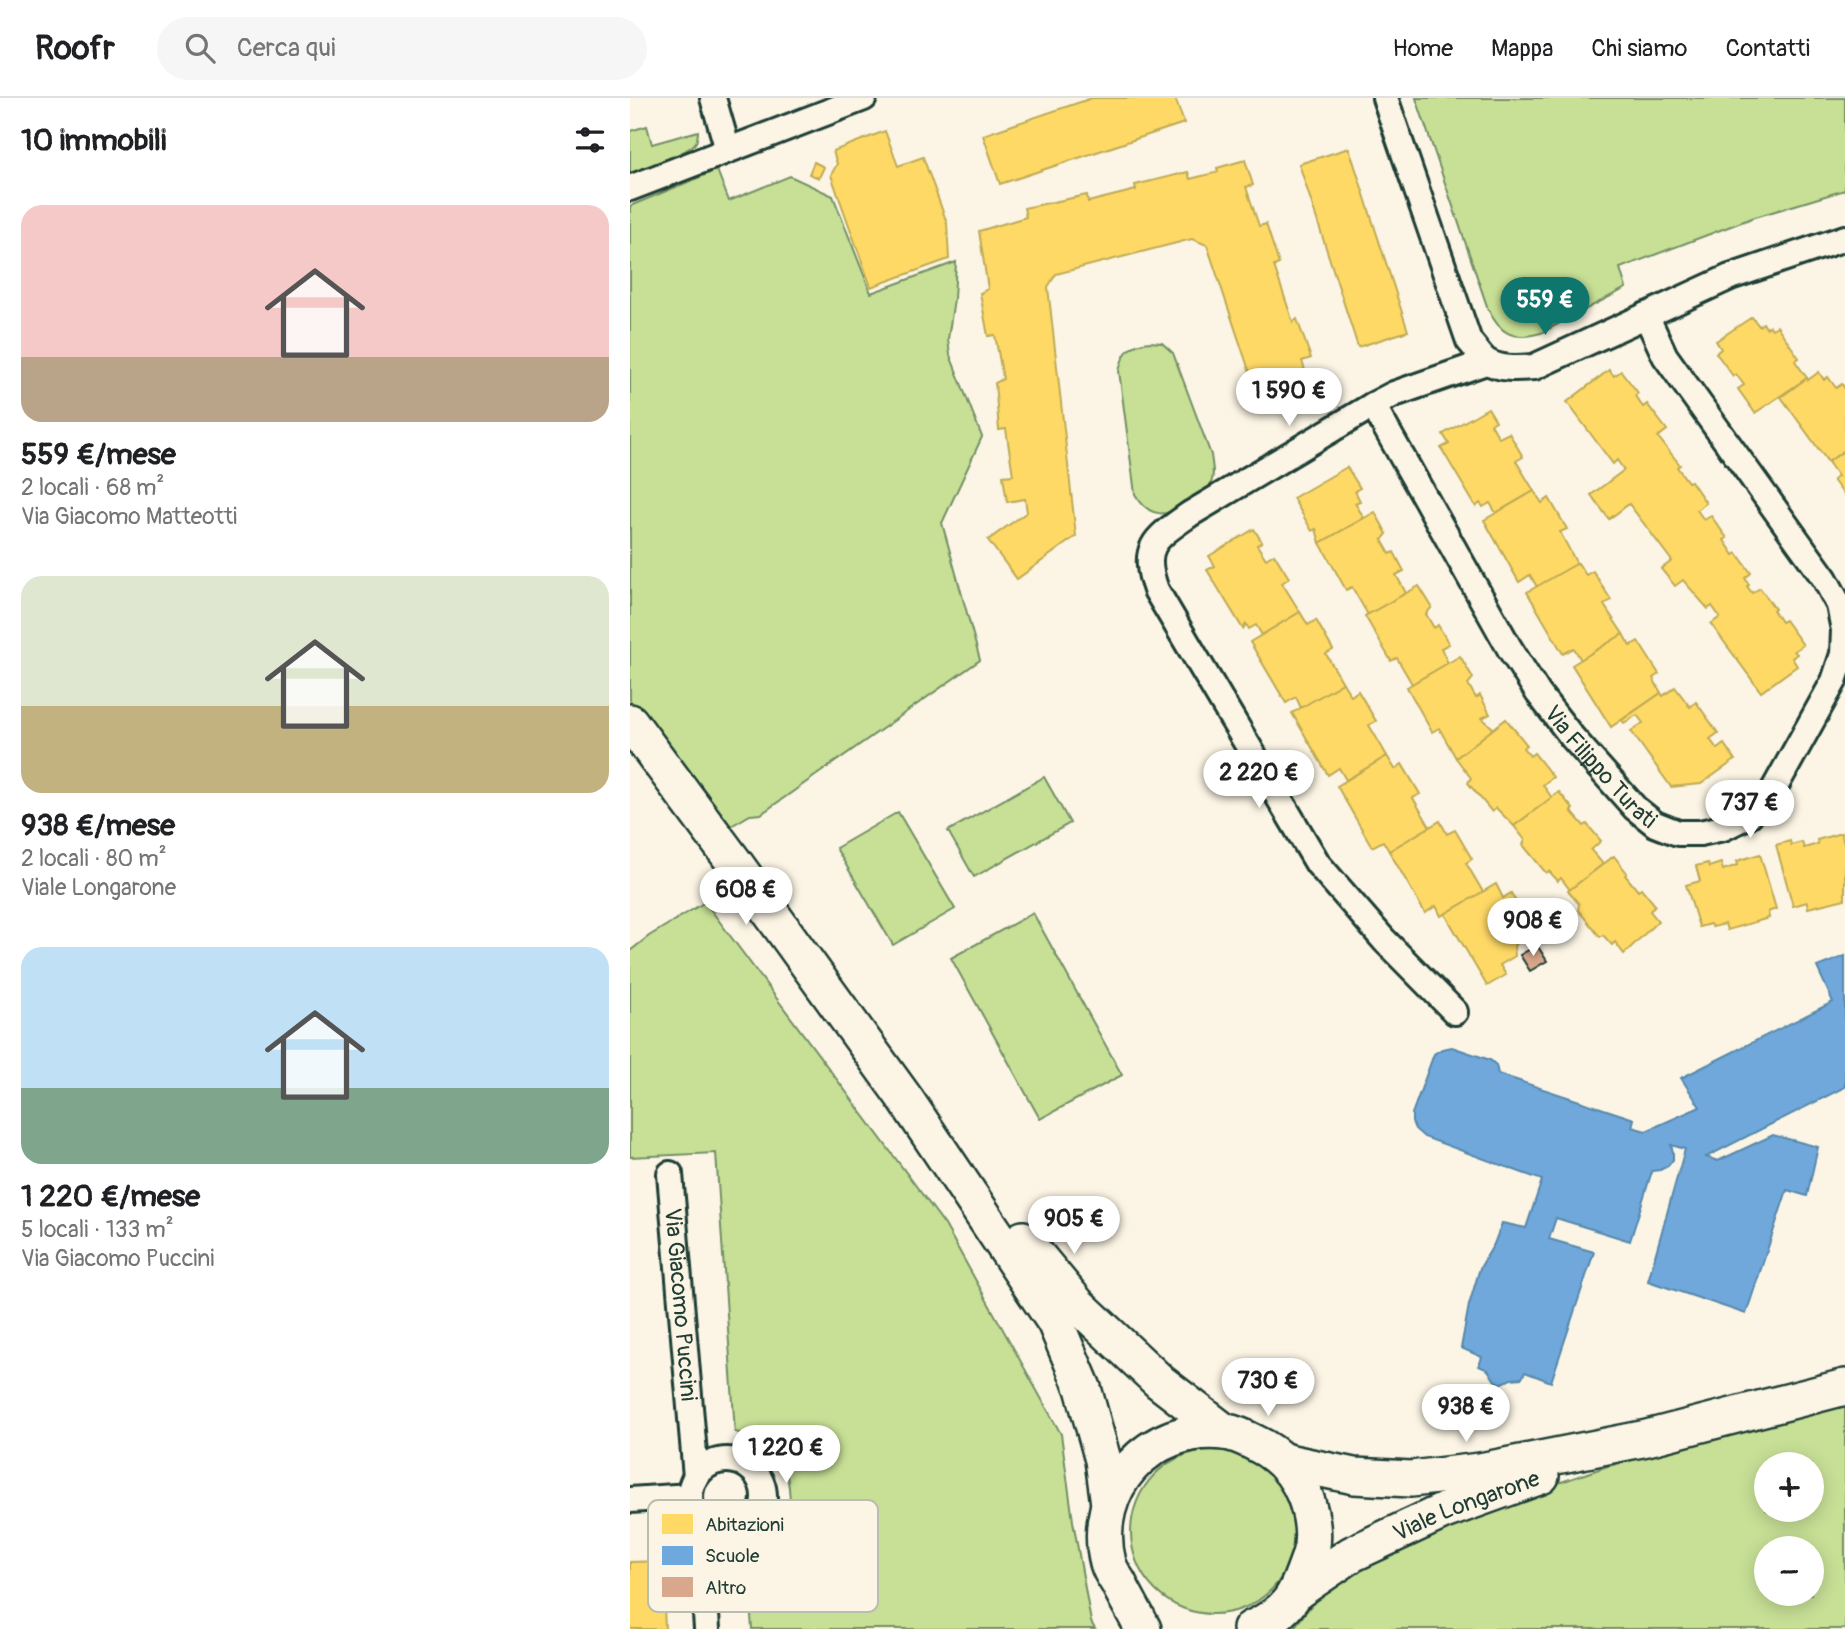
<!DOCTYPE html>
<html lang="it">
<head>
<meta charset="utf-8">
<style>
  body { margin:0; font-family:Pangolin,sans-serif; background:#f6f6f6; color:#202124; height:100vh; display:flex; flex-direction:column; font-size:26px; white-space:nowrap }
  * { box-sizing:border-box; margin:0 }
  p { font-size:23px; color:#757577 }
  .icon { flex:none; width:38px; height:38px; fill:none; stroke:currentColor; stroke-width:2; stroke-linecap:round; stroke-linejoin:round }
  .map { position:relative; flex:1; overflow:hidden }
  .side { display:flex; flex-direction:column; background:#fff; width:630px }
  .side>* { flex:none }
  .tools { position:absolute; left:1124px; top:1354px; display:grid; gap:14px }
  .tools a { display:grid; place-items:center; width:70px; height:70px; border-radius:50%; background:#fff; box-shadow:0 4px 18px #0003; font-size:35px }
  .price { position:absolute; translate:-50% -60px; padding:0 16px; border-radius:24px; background:#fff; color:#222; font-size:23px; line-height:46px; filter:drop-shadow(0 2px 4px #0008) }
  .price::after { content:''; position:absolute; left:50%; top:42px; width:21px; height:16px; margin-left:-10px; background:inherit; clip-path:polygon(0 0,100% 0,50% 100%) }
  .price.active { background:#0f766e; color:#fff }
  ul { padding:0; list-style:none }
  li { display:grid; align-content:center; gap:14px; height:371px; padding:0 21px }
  li span { display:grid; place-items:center; height:217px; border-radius:21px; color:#555 }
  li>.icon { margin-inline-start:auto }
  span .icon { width:126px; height:126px; fill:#fffc; stroke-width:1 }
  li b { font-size:30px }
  h2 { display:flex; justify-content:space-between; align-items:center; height:84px; padding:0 21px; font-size:30px }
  header { display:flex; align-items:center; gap:42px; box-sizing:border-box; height:98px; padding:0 35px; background:#fff; border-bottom:2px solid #e0e0e0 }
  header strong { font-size:33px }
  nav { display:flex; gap:38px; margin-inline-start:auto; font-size:24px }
  .search { width:490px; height:63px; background:#f6f6f6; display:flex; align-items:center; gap:18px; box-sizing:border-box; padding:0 24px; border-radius:38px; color:#757577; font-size:26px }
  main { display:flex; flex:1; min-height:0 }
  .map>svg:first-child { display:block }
  .green { fill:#c7e096; stroke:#738e65; stroke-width:2; fill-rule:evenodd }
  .homes { fill:#ffd966; stroke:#bcaa57; stroke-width:2 }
  .schools { fill:#6fa8dc; stroke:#5788aa; stroke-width:2 }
  .building { fill:#d9a88c; stroke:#1f3d34; stroke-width:2 }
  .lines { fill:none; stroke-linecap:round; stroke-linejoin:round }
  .street-casing { stroke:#1f3d34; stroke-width:30 }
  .secondary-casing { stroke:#1f3d34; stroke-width:40 }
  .street { stroke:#fcf5e5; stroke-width:24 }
  .secondary { stroke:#fcf5e5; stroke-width:35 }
  .labels { text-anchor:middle; stroke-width:7; stroke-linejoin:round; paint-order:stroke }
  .street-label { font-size:23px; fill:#1f3d34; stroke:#fcf5e5 }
  .key { fill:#fcf5e5; stroke:#babeb0; stroke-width:2 }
  .key-label { font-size:19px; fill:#1f3d34 }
</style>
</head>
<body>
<header>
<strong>Roofr</strong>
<div class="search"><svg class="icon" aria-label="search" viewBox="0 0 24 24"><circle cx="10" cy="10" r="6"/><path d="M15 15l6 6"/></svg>Cerca qui</div>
<nav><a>Home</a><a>Mappa</a><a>Chi siamo</a><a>Contatti</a></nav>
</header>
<main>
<section class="side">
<h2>10 immobili<svg class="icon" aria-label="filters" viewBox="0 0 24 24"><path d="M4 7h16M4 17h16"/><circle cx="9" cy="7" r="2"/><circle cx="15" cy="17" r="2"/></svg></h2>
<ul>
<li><span style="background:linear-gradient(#f6c9c9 70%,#b9a48a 0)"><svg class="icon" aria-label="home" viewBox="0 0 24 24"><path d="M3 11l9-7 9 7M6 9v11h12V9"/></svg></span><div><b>559 €/mese</b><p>2 locali · 68 m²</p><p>Via Giacomo Matteotti</p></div></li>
<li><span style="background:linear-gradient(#dfe7d0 60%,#c2b280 0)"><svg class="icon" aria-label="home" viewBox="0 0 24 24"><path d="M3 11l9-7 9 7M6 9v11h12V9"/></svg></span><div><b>938 €/mese</b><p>2 locali · 80 m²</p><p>Viale Longarone</p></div></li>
<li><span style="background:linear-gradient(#bfe0f5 65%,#7fa58c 0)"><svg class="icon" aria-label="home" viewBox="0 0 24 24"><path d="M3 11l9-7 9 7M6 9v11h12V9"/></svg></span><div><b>1 220 €/mese</b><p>5 locali · 133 m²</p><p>Via Giacomo Puccini</p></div></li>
</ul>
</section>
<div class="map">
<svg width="1215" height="1531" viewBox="0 0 1215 1531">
  <rect width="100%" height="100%" fill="#fcf5e5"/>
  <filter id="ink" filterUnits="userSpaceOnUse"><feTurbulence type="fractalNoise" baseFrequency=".0143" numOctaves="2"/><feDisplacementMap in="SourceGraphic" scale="14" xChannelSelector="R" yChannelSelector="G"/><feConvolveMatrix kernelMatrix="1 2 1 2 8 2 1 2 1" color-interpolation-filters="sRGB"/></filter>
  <g filter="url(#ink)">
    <g class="green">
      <path d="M 786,0 L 1215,0 L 1215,92 L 1122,120 L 990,170 L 996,190 L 911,235 C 883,243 870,236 858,211 Z"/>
      <path d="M 17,28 L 22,46 L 68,33 C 68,35 67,43 66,44 C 60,55 13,71 0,76 L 0,33 Z"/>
      <polygon points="87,72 99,103 160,78 203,98 241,195 326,164 324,201 318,241 320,257 352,339 312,425 350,562 131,716 120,717 96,731 0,602 0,108"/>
      <path d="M 520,244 L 532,245 L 543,255 L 581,357 C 582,366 585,377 581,385 C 578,394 569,399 561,404 C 537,418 521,423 505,396 L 489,273 C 493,254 500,246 520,244 Z"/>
      <polygon points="414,679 440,725 344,779 318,733"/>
      <polygon points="268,714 325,811 263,847 206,750"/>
      <path d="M 75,804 L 315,1127 L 431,1336 L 443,1423 L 461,1524 L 465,1531 L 122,1531 L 118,1478 C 132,1473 146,1466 152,1452 C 164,1428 164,1365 141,1347 C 131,1340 116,1337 105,1334 L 86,1055 L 0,1059 L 0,853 L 19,838 Z"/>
      <polygon points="403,815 492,977 410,1021 321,860"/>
      <path d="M 1215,1306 L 1215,1531 L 663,1531 L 690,1496 L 730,1467 L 905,1393 L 975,1369 ZM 1136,1367 L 1181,1367 L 1181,1412 L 1136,1412 ZM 1136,1451 L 1181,1451 L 1181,1496 L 1136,1496 Z"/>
      <circle cx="583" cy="1434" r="82"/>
    </g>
    <g class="homes">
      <polygon points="462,0 545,0 554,25 370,86 353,37"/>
      <polygon points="255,33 268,68 293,59 317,125 319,161 241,189 201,77 207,66 203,53"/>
      <polygon points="719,50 778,233 728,249 669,66"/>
      <polygon points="615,62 623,87 616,89 629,128 636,126 649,166 644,168 663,224 667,221 681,260 672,263 679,285 629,302 577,147 562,141 426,176 418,189 446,438 387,481 358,442 397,414 395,401 377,404 373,378 383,377 376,331 369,332 365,285 373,281 365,237 358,238 350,195 358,191 349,133 396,119 394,110 457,97 458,104 506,92 505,87 558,74 560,81 588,74 587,70"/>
      <polygon points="184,64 194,69 189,80 179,76"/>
      <polygon points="1122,219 1129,228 1133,225 1136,230 1140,228 1142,231 1147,228 1169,260 1165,263 1177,280 1125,315 1108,291 1114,287 1106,276 1103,278 1086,255 1091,251 1086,243"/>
      <polygon points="979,272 984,278 991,273 1008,295 1005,298 1013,309 1017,306 1037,332 1028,339 1050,367 1047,369 1058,384 1061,383 1076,405 1067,412 1074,422 1081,418 1097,440 1094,442 1104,457 1107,455 1121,475 1115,480 1119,487 1117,488 1122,495 1130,490 1145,511 1143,512 1151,524 1155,522 1173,547 1164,553 1167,556 1162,560 1167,568 1131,594 1081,526 1090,519 1082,508 1078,511 1053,482 1045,488 1031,471 1042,463 999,406 979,421 961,397 994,372 987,362 983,366 937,304"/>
      <polygon points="1189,274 1194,282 1198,279 1206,290 1212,286 1215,291 1215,352 1198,364 1151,299 1177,280 1178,282"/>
      <polygon points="858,310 866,323 861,326 869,340 879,335 893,359 886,363 904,393 866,415 860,405 853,409 850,405 846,409 811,350 819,346 813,336"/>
      <polygon points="1215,352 1215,398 1203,382 1208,378 1198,364"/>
      <polygon points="717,369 730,390 725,393 730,403 725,405 734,420 690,445 686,431 682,433 663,400"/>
      <polygon points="904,393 912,405 919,400 937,431 930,434 947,466 907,489 900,477 889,484 854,422"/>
      <polygon points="745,414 757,436 752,442 760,456 764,454 774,473 766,477 776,495 738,517 722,489 716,492 690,445"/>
      <polygon points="624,431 632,444 627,447 636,461 644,456 659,480 652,485 670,514 632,537 626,527 619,531 616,526 613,531 577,472 585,468 579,458"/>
      <polygon points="948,465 956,477 963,473 981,502 974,507 993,536 951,562 944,550 933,556 897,494"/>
      <polygon points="789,488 802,509 796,516 804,530 808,527 819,546 811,550 818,565 782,586 767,560 761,563 735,518"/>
      <polygon points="670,514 678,527 686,522 703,552 696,556 713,585 671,610 666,599 656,605 620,544"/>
      <polygon points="993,536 1000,548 1008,543 1029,576 1023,580 1031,595 981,629 942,567"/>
      <polygon points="830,558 843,580 838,586 846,600 850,597 860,616 852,620 864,631 826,660 809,630 802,634 777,589"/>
      <polygon points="713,585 721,598 728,593 746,623 739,627 757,658 716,682 709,670 698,677 662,615"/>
      <polygon points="1045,589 1060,609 1066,604 1088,635 1080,641 1087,651 1094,646 1105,662 1071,686 1041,689 1001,633 1013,625 1007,617 994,625 992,622 1031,595 1033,598"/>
      <polygon points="876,621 897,647 893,650 900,658 904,655 923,679 913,687 922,700 884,728 866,710 862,714 838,685 841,680 826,660"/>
      <polygon points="757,658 765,671 772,666 790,696 783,700 800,729 759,753 753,743 742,749 707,688"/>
      <polygon points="929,694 943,711 941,713 954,728 957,726 971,743 961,752 973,766 940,792 931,780 928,783 919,773 916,775 893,747 895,742 884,728"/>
      <polygon points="810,723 817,736 825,732 842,761 836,765 853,794 811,818 806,808 795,815 759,753"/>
      <polygon points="1211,735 1215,749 1215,801 1178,810 1177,804 1163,808 1146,747 1160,743 1161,747 1172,744 1174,750 1188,746 1187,742"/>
      <polygon points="1130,756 1146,811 1138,814 1139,820 1097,832 1095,826 1082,829 1080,826 1069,829 1056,787 1070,783 1066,768 1078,765 1079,769 1091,765 1093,772 1108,767 1107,763"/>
      <polygon points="984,758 997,775 995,777 1008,793 1011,790 1025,807 1020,813 1028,823 994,856 985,844 982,847 973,837 970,839 948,812 949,806 938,793"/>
      <polygon points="866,786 873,800 881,795 897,824 888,829 894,839 884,848 885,858 870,867 876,877 857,888 815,816"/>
      <polygon points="32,1463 35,1531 0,1531 0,1464"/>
    </g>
    <polygon class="schools" points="1215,858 1215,989 1076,1059 1088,1063 1143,1037 1188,1049 1177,1098 1157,1092 1116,1216 1018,1183 1055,1051 1041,1047 1043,1054 1043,1062 1038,1068 1030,1072 1022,1073 1000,1143 926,1120 919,1141 964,1154 921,1284 895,1274 892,1280 881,1281 871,1286 865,1283 858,1272 849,1268 852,1259 831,1250 839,1207 850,1170 864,1146 872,1125 896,1130 912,1082 794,1039 785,1031 782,1024 782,1016 804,956 812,951 822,949 860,962 866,967 868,976 1004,1021 1002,1029 1016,1033 1070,1009 1051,980 1203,904 1187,869"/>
    <polygon class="building" points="907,847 917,863 900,873 890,857"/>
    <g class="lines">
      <defs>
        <g id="street">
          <polyline points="83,0 98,52"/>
          <path d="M 755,0 L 839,243 C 845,249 851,260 858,264 C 872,272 889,270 904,269 L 1100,179 L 1215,140"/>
          <polyline points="0,90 234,0"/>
          <path id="s1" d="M 743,307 L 880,551 L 908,595 L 942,639 L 1005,710 L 1025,726 L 1048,735 L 1070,735 L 1093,730 L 1119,717 L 1139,700 L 1204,583 L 1213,556 L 1214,532 L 1209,507 L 1195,481 L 1035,258 L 1016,217"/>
          <path d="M 825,914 L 754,842 L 688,766 L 526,492 C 510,448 526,440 560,416 L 743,307 L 764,296 L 856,264"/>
          <path id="s2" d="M 40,1076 L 66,1379"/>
          <circle cx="97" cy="1399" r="37"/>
          <polyline points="0,1402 60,1398"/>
          <polyline points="77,1531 74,1487 76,1460 83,1434"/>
        </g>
        <g id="secondary">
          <polyline points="0,624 104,764 276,1002 425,1224 453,1290 473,1362 479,1406"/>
          <polyline points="393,1141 447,1206 530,1284 595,1334"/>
          <polyline points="653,1363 724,1378 781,1381 850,1373 1017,1340 1215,1289"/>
          <path id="s3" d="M 666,1494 L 722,1456 L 814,1413 L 911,1378"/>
          <path d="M 513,1531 C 505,1515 496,1500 488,1484 C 484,1478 480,1472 478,1465 C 459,1391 520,1325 595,1334 C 606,1335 615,1340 625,1345 C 649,1356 665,1373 675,1398 C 682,1417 686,1441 679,1460 C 665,1499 660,1513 621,1531"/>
        </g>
      </defs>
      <use href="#street" class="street-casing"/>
      <use href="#secondary" class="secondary-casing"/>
      <use href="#street" class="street"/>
      <use href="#secondary" class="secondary"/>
    </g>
  </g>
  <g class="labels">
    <g class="street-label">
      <text dy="8" stroke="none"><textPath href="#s1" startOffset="429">Via Filippo Turati</textPath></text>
      <text dy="8" stroke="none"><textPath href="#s2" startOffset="131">Via Giacomo Puccini</textPath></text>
      <text dy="8" stroke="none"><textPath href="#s3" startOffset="192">Viale Longarone</textPath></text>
    </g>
  </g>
  <rect x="18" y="1402" width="230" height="112" rx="10" class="key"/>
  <rect x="32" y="1416" width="31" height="20" fill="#ffd966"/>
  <rect x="32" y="1448" width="31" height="19" fill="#6fa8dc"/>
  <rect x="32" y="1479" width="31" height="20" fill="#d9a88c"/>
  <g class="key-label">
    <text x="75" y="1433">Abitazioni</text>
    <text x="75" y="1464">Scuole</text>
    <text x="75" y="1496">Altro</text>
  </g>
</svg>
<div class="tools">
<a>+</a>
<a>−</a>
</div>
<b class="price active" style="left:915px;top:239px">559 €</b>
<b class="price" style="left:659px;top:330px">1 590 €</b>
<b class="price" style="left:629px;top:712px">2 220 €</b>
<b class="price" style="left:1120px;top:742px">737 €</b>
<b class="price" style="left:116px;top:829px">608 €</b>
<b class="price" style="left:903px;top:860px">908 €</b>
<b class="price" style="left:444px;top:1158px">905 €</b>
<b class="price" style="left:638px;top:1320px">730 €</b>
<b class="price" style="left:836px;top:1346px">938 €</b>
<b class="price" style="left:156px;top:1387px">1 220 €</b>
</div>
</main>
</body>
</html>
